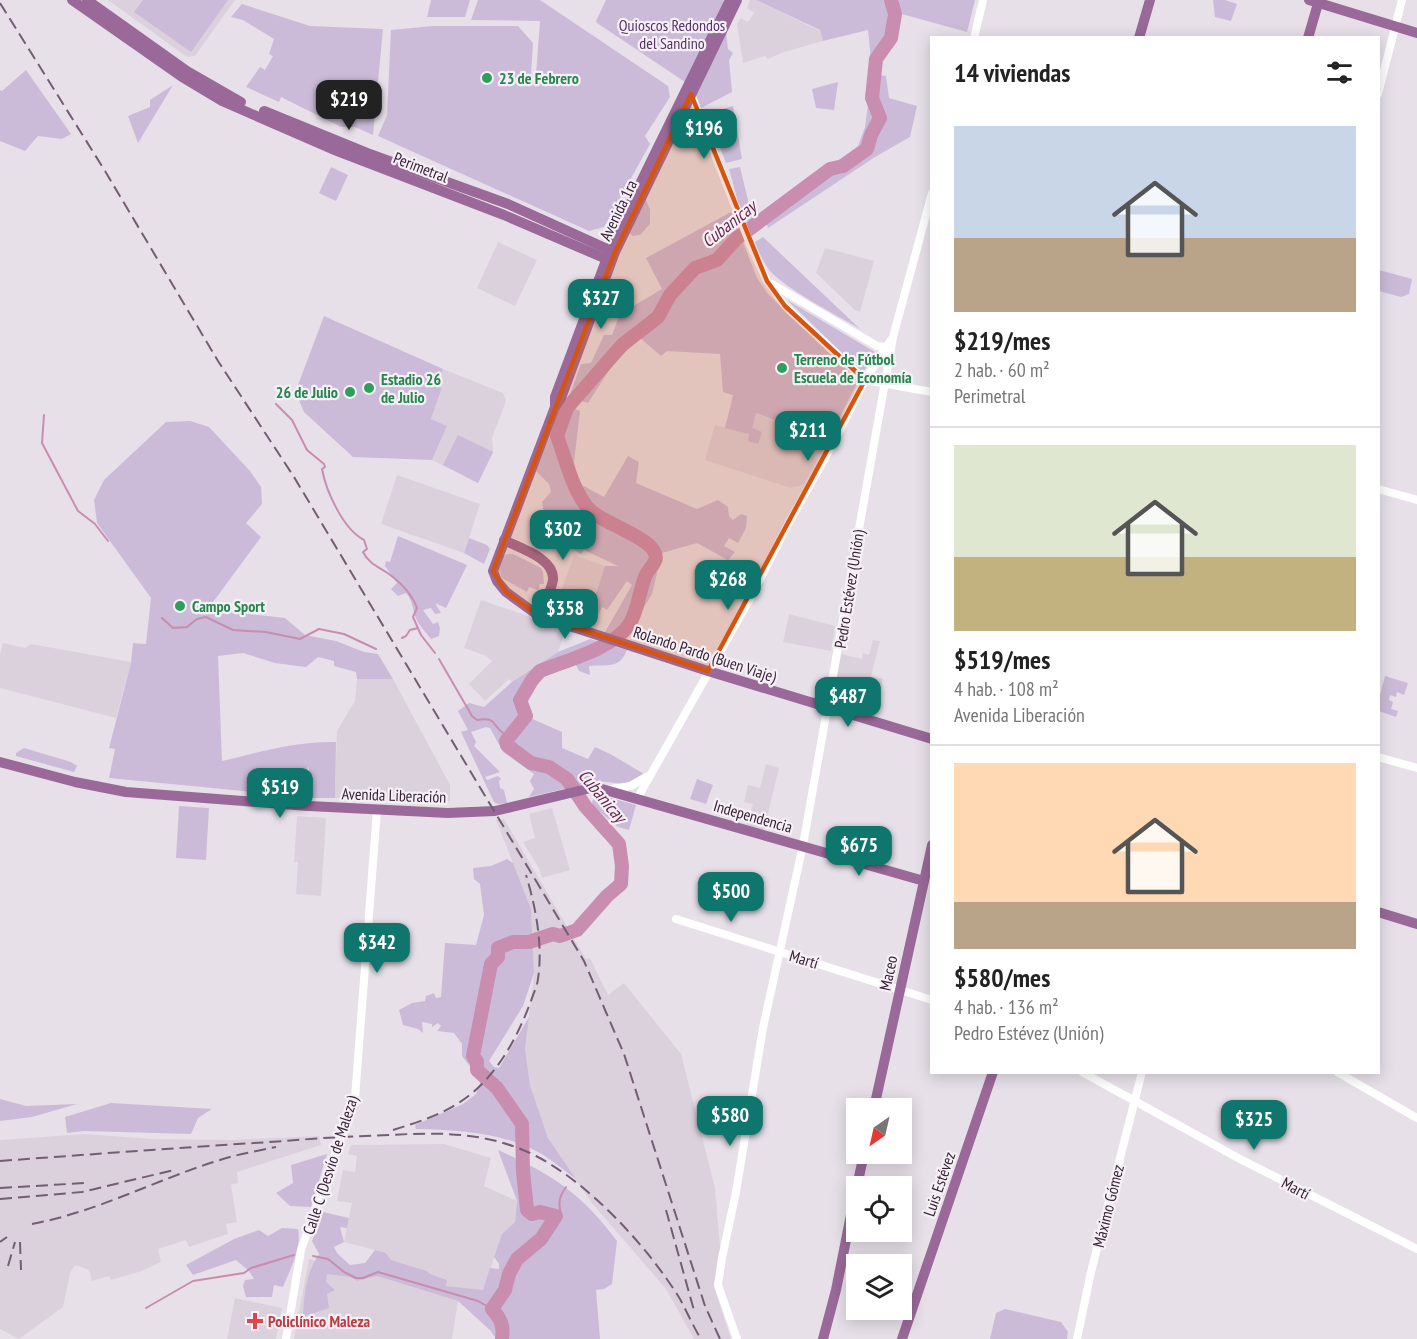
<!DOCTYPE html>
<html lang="es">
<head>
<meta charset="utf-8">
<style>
  body { margin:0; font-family:"PT Sans Narrow",sans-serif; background:#f6f6f6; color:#222; height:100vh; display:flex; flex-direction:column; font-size:22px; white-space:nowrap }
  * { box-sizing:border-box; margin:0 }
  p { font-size:20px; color:#767676 }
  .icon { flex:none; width:33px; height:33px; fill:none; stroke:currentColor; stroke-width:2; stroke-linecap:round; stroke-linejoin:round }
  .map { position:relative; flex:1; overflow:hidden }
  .details { position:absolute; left:930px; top:36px; width:450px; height:1038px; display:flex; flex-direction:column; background:#fff; border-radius:0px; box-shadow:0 3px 15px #0003 }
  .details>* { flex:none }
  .needle { width:39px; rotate:214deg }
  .tools { position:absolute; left:846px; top:1098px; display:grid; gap:12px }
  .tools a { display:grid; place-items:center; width:66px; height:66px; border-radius:0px; background:#fff; box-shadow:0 3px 15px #0003; font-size:30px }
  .price { position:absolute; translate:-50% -51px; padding:0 14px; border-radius:12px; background:#0f766e; color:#fff; font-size:20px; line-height:39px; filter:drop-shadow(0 2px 3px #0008) }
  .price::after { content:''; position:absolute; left:50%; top:36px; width:18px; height:14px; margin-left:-9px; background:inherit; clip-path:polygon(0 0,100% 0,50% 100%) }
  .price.current { background:#222; color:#fff }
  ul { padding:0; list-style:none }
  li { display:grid; align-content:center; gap:12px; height:318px; padding:0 24px }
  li+li { border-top:2px solid #e0e0e0 }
  li span { display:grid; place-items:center; height:186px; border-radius:0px; color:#555 }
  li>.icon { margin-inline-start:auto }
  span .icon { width:108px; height:108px; fill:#fffc; stroke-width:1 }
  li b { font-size:26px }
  h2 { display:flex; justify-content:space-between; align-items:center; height:72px; padding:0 24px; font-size:26px }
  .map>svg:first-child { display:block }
  .built { fill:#dbd1dc }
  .green { fill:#cbbbd8 }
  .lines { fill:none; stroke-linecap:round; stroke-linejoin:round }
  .stream { stroke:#c88daf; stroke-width:2 }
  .river { stroke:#c88daf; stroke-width:14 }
  .minor { stroke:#fff; stroke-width:8 }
  .major { stroke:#9a6999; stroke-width:10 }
  .rail { stroke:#735d73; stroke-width:2; stroke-dasharray:12 6; stroke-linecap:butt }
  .marked { fill:#d65410; fill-opacity:0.2; stroke:#d65410; stroke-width:4.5; stroke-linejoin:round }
  .leisure-dot { fill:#2e9e5b; stroke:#f5f0f6; stroke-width:2 }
  .health-dot { fill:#e0444e; stroke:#f5f0f6; stroke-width:2 }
  .labels { text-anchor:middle; stroke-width:4.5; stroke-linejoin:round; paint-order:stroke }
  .park-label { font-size:16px; fill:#563169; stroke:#f5f0f6 }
  .leisure-label { font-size:16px; font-weight:bold; fill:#27864d; stroke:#f5f0f6; text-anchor:start }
  .street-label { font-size:16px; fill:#372237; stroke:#f5f0f6 }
  .health-label { font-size:16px; font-weight:bold; fill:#be3a42; stroke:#f5f0f6; text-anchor:start }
  .water-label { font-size:18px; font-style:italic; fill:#6c244c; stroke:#f5f0f6 }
</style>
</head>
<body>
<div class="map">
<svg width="1417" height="1339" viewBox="0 0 1417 1339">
  <rect width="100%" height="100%" fill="#e7e0e9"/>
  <g class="built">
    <polygon points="108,0 235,0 195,56 187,57"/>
    <polygon points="750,0 756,0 820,31 823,41 784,52 768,59 765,56 743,63 737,24 741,18 748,22 754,13 747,8"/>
    <polygon points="498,242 537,260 515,306 477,288"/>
    <polygon points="825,248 874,261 860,312 855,310 816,273"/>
    <polygon points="443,369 503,393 506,401 492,438 493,452 478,483 432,460 447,426 431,419 442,389 437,387"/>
    <polygon points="755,413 828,441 803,485 791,488 705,460 715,425 750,434"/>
    <polygon points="397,475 480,504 464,553 381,524"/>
    <polygon points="574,555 605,566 590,609 559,598"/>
    <polygon points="481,600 566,629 558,652 512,682 509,679 485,701 469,684 492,661 486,656 464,648"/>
    <polygon points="789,614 835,626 831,651 783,642"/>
    <polygon points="873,640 880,641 871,676 883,679 875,716 833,703 841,654 862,659 863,653 869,655"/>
    <polygon points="3,643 25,648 31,644 131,662 116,718 0,688 0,655"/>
    <polygon points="357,679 393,679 450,785 450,801 335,798 337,731 355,701"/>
    <polygon points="766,764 779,768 764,830 747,825 753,804 744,802 748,785 760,788"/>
    <polygon points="552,808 570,870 542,878 539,868 523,842 535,838 529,814"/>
    <polygon points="297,816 326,818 321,896 296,894 298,862 294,862"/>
    <polygon points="504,819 586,959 590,958 608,995 624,983 681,1054 715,1188 723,1283 714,1287 731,1339 694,1339 666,1289 591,1202 548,1138 530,1085 525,1049 534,973 531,909 496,820"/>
    <polygon points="85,1134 152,1139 230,1140 319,1136 321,1145 237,1172 238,1183 231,1185 237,1222 226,1224 228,1234 189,1247 186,1240 158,1249 161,1262 142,1271 111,1280 109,1276 92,1281 89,1270 75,1265 70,1273 63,1307 19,1339 0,1329 0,1140"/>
    <polygon points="444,1144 491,1158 484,1186 517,1201 515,1222 502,1234 483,1291 445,1286 447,1280 430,1274 427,1271 391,1260 386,1253 344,1242 352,1203 337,1201 343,1170 355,1172 357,1156 348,1154 351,1145"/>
    <polygon points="309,1259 327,1262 357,1281 377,1276 458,1301 452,1339 294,1339"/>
    <polygon points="235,1298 282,1308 276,1339 227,1339"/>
  </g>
  <g class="green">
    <polygon points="143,0 228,0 191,52 134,12"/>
    <polygon points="431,0 470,0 465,17 427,17"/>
    <polygon points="478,0 540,0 668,86 670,97 645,136 650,144 604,227 589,231 378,136 387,115 391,30 433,26 518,26 533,43 531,75 536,75 540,21 471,20"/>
    <polygon points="606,0 723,0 726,2 685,82 597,23 596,21"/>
    <polygon points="756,0 886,0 888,8 887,38 871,60 868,30 823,41 820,30"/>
    <polygon points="899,0 975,0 967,32 898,13"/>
    <polygon points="1213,0 1225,0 1237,4 1231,21 1215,17"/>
    <polygon points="242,4 310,26 383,29 373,135 355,127 341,127 281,97 279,102 246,87 260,67 265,70 273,56 269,54 274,39 243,20 231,17"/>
    <polygon points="726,32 728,49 733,53 729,60 732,92 701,108 696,96"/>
    <polygon points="26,70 71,134 62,139 38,136 25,151 0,141 0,90 2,91"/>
    <polygon points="872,74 886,76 889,98 917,106 910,137 875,157 768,228 763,214 858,146 865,127"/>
    <polygon points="838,82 834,110 816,108 812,89"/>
    <polygon points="173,85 138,143 128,116 150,107 150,100"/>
    <polygon points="733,106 742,159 726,163 707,114"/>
    <polygon points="331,167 348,175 336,201 319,193"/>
    <polygon points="740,167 753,221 748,223 738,202 729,169"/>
    <polygon points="645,198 650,209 650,224 640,235 633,236 629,233"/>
    <polygon points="731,212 757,278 768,294 858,381 828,441 756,413 752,428 762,432 758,444 748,441 749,434 725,428 733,395 723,392 720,354 667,351 661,356 640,338 613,364 588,403 569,397 581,364 591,363 604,335 612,335 620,314 662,289 646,258"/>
    <path d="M 763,237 L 860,329 C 835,314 789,291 770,271 C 763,262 759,252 755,242 Z"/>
    <polygon points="1379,270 1412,279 1409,294 1401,297 1379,291"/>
    <polygon points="787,300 875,352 863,373"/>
    <polygon points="324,316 443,369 437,387 442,388 431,419 447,426 432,460 353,457 304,412 298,398 298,385"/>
    <polygon points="562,404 580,411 574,462 578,483 604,497 628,456 639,462 636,483 697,509 718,500 728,507 729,516 733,520 741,514 747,516 746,528 738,543 729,538 724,546 735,552 728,560 697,543 662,553 652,594 625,638 604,634 632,585 627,581 607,610 602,607 590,630 586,623 605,566 618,566 584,550 581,554 555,540 562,525 544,513 542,502 551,492 549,484 536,471"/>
    <path d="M 190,421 L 209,427 L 250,471 L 261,487 L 262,504 L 246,523 L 261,537 L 205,613 L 224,611 L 285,618 L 305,635 L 336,641 L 364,652 L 378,654 L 393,679 L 357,679 L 356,672 L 334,666 L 334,661 L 318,657 L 306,667 L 275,663 L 243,653 L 218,656 L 222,761 C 260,752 296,741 336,742 L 335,798 L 309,798 L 309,766 L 306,772 L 305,797 L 109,778 L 115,749 L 109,748 L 131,663 L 133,643 L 146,644 L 151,598 L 97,523 L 94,500 L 104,480 L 166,422 Z"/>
    <polygon points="458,435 493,452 478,483 443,465"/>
    <path d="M 398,536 L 467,565 L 446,608 L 435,603 L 441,613 L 435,614 L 431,608 L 423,610 L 433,624 L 438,622 L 440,628 L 439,636 L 431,639 C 426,632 419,626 416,618 C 412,608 413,601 406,593 L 398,596 L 391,589 L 397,583 L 385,566 L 386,561 L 390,562 Z"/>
    <polygon points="469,538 487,545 490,549 484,564 464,553"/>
    <polygon points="508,554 513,554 541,568 543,572 544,584 540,584 538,590 529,587 527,592 502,578 499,570 503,556"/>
    <path d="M 590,639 L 627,650 C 619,670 607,664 589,666 L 590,675 L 579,671 L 574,661 L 543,675 L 525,707 L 528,717 L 562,732 L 562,748 L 588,759 L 595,747 L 612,755 L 644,774 L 624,784 L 598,781 L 529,797 L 534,789 L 530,781 L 534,774 L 503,752 L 490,728 L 486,727 L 471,732 L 476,742 L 474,746 L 500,772 L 485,777 L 487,780 L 498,776 L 501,779 L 499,781 L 500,788 L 504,790 L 507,803 L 498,804 L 494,802 L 461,732 L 468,730 L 458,711 L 469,703 L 484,707 L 512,682 L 558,652 Z"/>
    <polygon points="1385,676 1408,683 1404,695 1397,692 1396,697 1390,695 1389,700 1393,702 1391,709 1398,711 1396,717 1379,711 1379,699"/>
    <polygon points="24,748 71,762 77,766 74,772 16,756 16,753"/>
    <polygon points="697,779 713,785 706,804 690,799"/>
    <polygon points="596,794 636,805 629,830 618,827 593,806 592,802"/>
    <polygon points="179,806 209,808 206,860 176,858"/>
    <path d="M 507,859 L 513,863 L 531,909 L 534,973 L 523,1006 L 489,1061 L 494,1067 L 499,1068 L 529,1017 L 525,1049 L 530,1085 L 548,1138 L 576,1179 C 563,1170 551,1159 538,1152 C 501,1132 456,1130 416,1129 L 415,1125 L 463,1104 L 476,1094 L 481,1081 L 462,1056 L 462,1044 L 454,1033 L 437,1031 L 441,1026 L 438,1023 L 432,1027 L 432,1024 L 422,1022 L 423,1033 L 418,1029 L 403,1025 L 399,1010 L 412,1003 L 425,1001 L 426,996 L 434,993 L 436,998 L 441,997 L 445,943 L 476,945 L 484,915 L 480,884 L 474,879 L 473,868 L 491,866 Z"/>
    <polygon points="0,1099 26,1106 77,1104 32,1117 0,1121"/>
    <polygon points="111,1103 212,1109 198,1118 191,1134 84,1131 67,1133 65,1117"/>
    <path d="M 498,1150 C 552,1174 582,1194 617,1241 L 612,1284 L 604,1289 L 596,1290 L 600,1339 L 496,1339 L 491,1331 L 458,1301 L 377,1276 L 357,1281 L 350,1277 L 327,1274 L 326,1282 L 335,1290 L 327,1294 L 329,1308 L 303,1317 C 304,1294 306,1273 319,1254 L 312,1241 L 323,1212 L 349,1218 L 347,1228 L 340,1227 L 344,1242 L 334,1247 L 337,1253 L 350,1265 L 365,1263 L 375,1250 L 386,1253 L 391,1260 L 427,1271 L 430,1274 L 447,1280 L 446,1286 L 483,1290 L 490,1268 L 499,1269 L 499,1264 L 494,1257 L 502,1234 L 515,1222 L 517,1201 Z"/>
    <polygon points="327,1154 311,1207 290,1206 276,1193 293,1183 291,1165"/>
    <path d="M 282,1228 L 298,1229 C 302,1247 290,1270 283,1287 L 274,1285 L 272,1297 L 246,1297 L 243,1286 L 245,1280 L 254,1279 L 249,1271 L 236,1260 L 193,1275 L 186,1265 L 234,1239 L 259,1230 L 268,1236 Z"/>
    <polygon points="1005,1309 1061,1322 1068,1332 1067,1339 990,1339 996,1313"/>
  </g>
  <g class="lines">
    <g class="stream">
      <path d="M 276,404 L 292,420 L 307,450 L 324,464 L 325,467 L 322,469 C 326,491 343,529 364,540 L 367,549 L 363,552 C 369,564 379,567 389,574 C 401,583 412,594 417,608 L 413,617 L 421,635 L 435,653"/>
      <polyline points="44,415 42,443 78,511 95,524 108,541"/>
      <polyline points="162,618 173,628 187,627 197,619 206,617 233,630 266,632 300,639 319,629 344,634 376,649"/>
      <polyline points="402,638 406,636 410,630 418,628"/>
      <path d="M 439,659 L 472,716 L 477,720 C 497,717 491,724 503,733"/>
      <path d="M 556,1216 L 561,1214 C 558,1203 559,1197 566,1187"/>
      <polyline points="313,1256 328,1259 344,1272 356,1278 363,1278 378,1272 478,1301 492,1309"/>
      <polyline points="146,1308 193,1281 244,1273 251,1268 294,1255"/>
    </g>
    <path class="river" d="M 502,1339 C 504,1326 501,1319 492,1309 L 505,1290 L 509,1274 L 517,1259 L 541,1239 L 556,1216 L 540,1212 L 532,1214 L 527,1210 L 523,1171 L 522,1124 L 497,1088 L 477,1070 L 477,1062 L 473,1056 L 491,964 L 498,957 L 498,948 L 513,942 L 529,942 L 553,934 L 560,936 L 577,930 L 607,896 L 621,884 L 622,866 L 619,844 L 585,806 L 567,779 L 549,767 L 531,763 L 507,745 L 506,741 L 526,716 L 520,700 L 532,680 L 540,671 C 567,660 612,649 629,625 C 638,611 639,592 645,577 C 649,565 664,561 650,546 C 638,535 612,525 598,516 C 575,504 566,459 557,436 L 567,408 L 622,345 L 658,317 L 670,295 L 695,268 L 717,260 L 736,239 L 830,169 L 843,166 L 867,149 L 871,135 L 880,118 L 872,98 L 876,59 L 891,38 L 895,14 L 891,0"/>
    <g class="minor">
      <polyline points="974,38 983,0"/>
      <polyline points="691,94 752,249 767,281 785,306 865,380 932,392"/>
      <polyline points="1378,94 1402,0"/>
      <polyline points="772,284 877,346 886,347"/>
      <polyline points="1378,489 1417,500"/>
      <polyline points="1378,757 1417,768"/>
      <polyline points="611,789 631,786 646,777"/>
      <polyline points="637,799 751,597 787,526 834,442 865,380 891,340"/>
      <polyline points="676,919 932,1000"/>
      <polyline points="1082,1072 1240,1159 1417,1249"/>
      <polyline points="1337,1072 1417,1118"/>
      <polyline points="286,1339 301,1250 355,1098 377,810"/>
      <polyline points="737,1339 718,1285 722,1258 736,1192 763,1028 803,845 893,337 932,193"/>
      <polyline points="1077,1339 1091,1272 1142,1072"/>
    </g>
    <g class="major">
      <polyline points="72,0 182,77 222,101 332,149 504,215 611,261"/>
      <polyline points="87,0 187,71 241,102"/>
      <polyline points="730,0 617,231 555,397 555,407 561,398 615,252 737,0"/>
      <polyline points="1309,0 1417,33"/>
      <polyline points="1139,38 1150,0"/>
      <polyline points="1308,38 1319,0"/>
      <polyline points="264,111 367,153 508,204 614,252"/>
      <polyline points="555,407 493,571 497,581 506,592 539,616 708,671 932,739"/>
      <path d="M 504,540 C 519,548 555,558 553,580 C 551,592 543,605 539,616"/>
      <polyline points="0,762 75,782 126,792 309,806 448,813 495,811 595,787 924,881"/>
      <polyline points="1378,912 1417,924"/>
      <polyline points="874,1108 932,845"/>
      <polyline points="857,1186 864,1154"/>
      <polyline points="823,1339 836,1290 856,1190"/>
      <polyline points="902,1339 993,1072"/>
    </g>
    <g class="rail">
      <polyline points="0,3 105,171 218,361 294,477 584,961 624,1054 705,1306 720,1339"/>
      <path d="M 393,1130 C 415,1123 438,1116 457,1104 C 494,1081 516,1041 531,1001 C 533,994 537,987 538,979 C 543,945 536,908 526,875"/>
      <path d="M 0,1161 C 95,1154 190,1147 285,1141 C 320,1138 355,1136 390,1135 C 441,1132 489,1132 536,1156 C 590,1184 648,1247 680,1299 C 687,1312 693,1326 701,1339"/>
      <polyline points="0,1188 85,1183"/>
      <polyline points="0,1199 82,1192 174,1170"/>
      <polyline points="666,1210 695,1314"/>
      <path d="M 32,1224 C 101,1211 163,1176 230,1157 C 245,1153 261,1150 276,1147"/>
      <polyline points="0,1242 7,1237"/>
      <polyline points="20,1242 21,1270"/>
      <polyline points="8,1266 15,1242"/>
    </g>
  </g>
  <path class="marked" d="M 691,94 L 767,281 L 785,306 L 865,380 L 708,671 L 539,616 L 506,592 L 493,571 L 615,252 Z"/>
  <g class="leisure-dot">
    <circle cx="487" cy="78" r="6"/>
    <circle cx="782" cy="368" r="6"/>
    <circle cx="369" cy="388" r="6"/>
    <circle cx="350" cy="392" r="6"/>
    <circle cx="180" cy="606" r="6"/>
  </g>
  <path class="health-dot" d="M252 1312h6v6h6v6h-6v6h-6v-6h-6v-6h6z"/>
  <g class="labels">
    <g class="park-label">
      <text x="672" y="31">Quioscos Redondos<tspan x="672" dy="18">del Sandino</tspan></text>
    </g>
    <g class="leisure-label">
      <text x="499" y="84">23 de Febrero</text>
      <text x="794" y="365">Terreno de Fútbol<tspan x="794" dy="18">Escuela de Economía</tspan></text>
      <text x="381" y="385">Estadio 26<tspan x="381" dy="18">de Julio</tspan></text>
      <text x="338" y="398" text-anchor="end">26 de Julio</text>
      <text x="192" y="612">Campo Sport</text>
    </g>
    <g class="street-label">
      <text transform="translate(421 167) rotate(21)" y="6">Perimetral</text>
      <text transform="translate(618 210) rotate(-64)" y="6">Avenida 1ra</text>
      <text transform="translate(849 589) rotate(-81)" y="6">Pedro Estévez (Unión)</text>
      <text transform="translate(705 654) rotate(18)" y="6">Rolando Pardo (Buen Viaje)</text>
      <text transform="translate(394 795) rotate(2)" y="6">Avenida Liberación</text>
      <text transform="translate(753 816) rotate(16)" y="6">Independencia</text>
      <text transform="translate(804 959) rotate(17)" y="6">Martí</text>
      <text transform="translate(888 973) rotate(-78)" y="6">Maceo</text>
      <text transform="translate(330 1165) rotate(-72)" y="6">Calle C (Desvío de Maleza)</text>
      <text transform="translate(939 1184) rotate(-71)" y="6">Luis Estévez</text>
      <text transform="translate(1296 1188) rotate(28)" y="6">Martí</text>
      <text transform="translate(1108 1206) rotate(-76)" y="6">Máximo Gómez</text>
    </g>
    <g class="health-label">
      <text x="268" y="1327">Policlínico Maleza</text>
    </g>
    <g class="water-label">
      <text transform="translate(729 224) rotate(-38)" y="6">Cubanicay</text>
      <text transform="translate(602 796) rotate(50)" y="6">Cubanicay</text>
    </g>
  </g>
</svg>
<div class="tools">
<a><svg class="needle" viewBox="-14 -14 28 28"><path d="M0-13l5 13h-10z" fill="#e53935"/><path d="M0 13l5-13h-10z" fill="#767676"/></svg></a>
<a><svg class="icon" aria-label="locate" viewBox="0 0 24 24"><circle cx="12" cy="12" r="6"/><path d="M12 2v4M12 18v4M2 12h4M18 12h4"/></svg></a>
<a><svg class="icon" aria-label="layers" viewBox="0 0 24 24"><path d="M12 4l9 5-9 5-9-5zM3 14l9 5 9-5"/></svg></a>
</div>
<b class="price current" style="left:349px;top:131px">$219</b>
<b class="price" style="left:704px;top:160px">$196</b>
<b class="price" style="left:601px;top:330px">$327</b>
<b class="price" style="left:808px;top:462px">$211</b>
<b class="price" style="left:563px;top:561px">$302</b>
<b class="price" style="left:728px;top:611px">$268</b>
<b class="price" style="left:565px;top:640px">$358</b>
<b class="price" style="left:848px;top:728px">$487</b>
<b class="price" style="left:280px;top:819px">$519</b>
<b class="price" style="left:859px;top:877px">$675</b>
<b class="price" style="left:731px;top:923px">$500</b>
<b class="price" style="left:377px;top:974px">$342</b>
<b class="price" style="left:730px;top:1147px">$580</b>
<b class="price" style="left:1254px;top:1151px">$325</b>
<section class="details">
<h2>14 viviendas<svg class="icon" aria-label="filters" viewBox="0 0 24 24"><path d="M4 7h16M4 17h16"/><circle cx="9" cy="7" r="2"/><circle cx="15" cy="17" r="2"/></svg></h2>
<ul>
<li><span style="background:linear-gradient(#c9d6e8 60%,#b9a48a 0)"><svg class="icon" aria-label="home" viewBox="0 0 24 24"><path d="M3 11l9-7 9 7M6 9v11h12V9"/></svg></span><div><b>$219/mes</b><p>2 hab. · 60 m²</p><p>Perimetral</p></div></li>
<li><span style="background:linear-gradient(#dfe7d0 60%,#c2b280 0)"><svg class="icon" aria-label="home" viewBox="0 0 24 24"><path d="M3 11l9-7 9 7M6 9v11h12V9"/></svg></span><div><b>$519/mes</b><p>4 hab. · 108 m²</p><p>Avenida Liberación</p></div></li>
<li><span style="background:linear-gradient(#ffd9b3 75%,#b9a48a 0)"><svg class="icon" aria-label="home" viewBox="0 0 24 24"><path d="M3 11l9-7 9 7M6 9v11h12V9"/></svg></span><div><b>$580/mes</b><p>4 hab. · 136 m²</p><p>Pedro Estévez (Unión)</p></div></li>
</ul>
</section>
</div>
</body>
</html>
